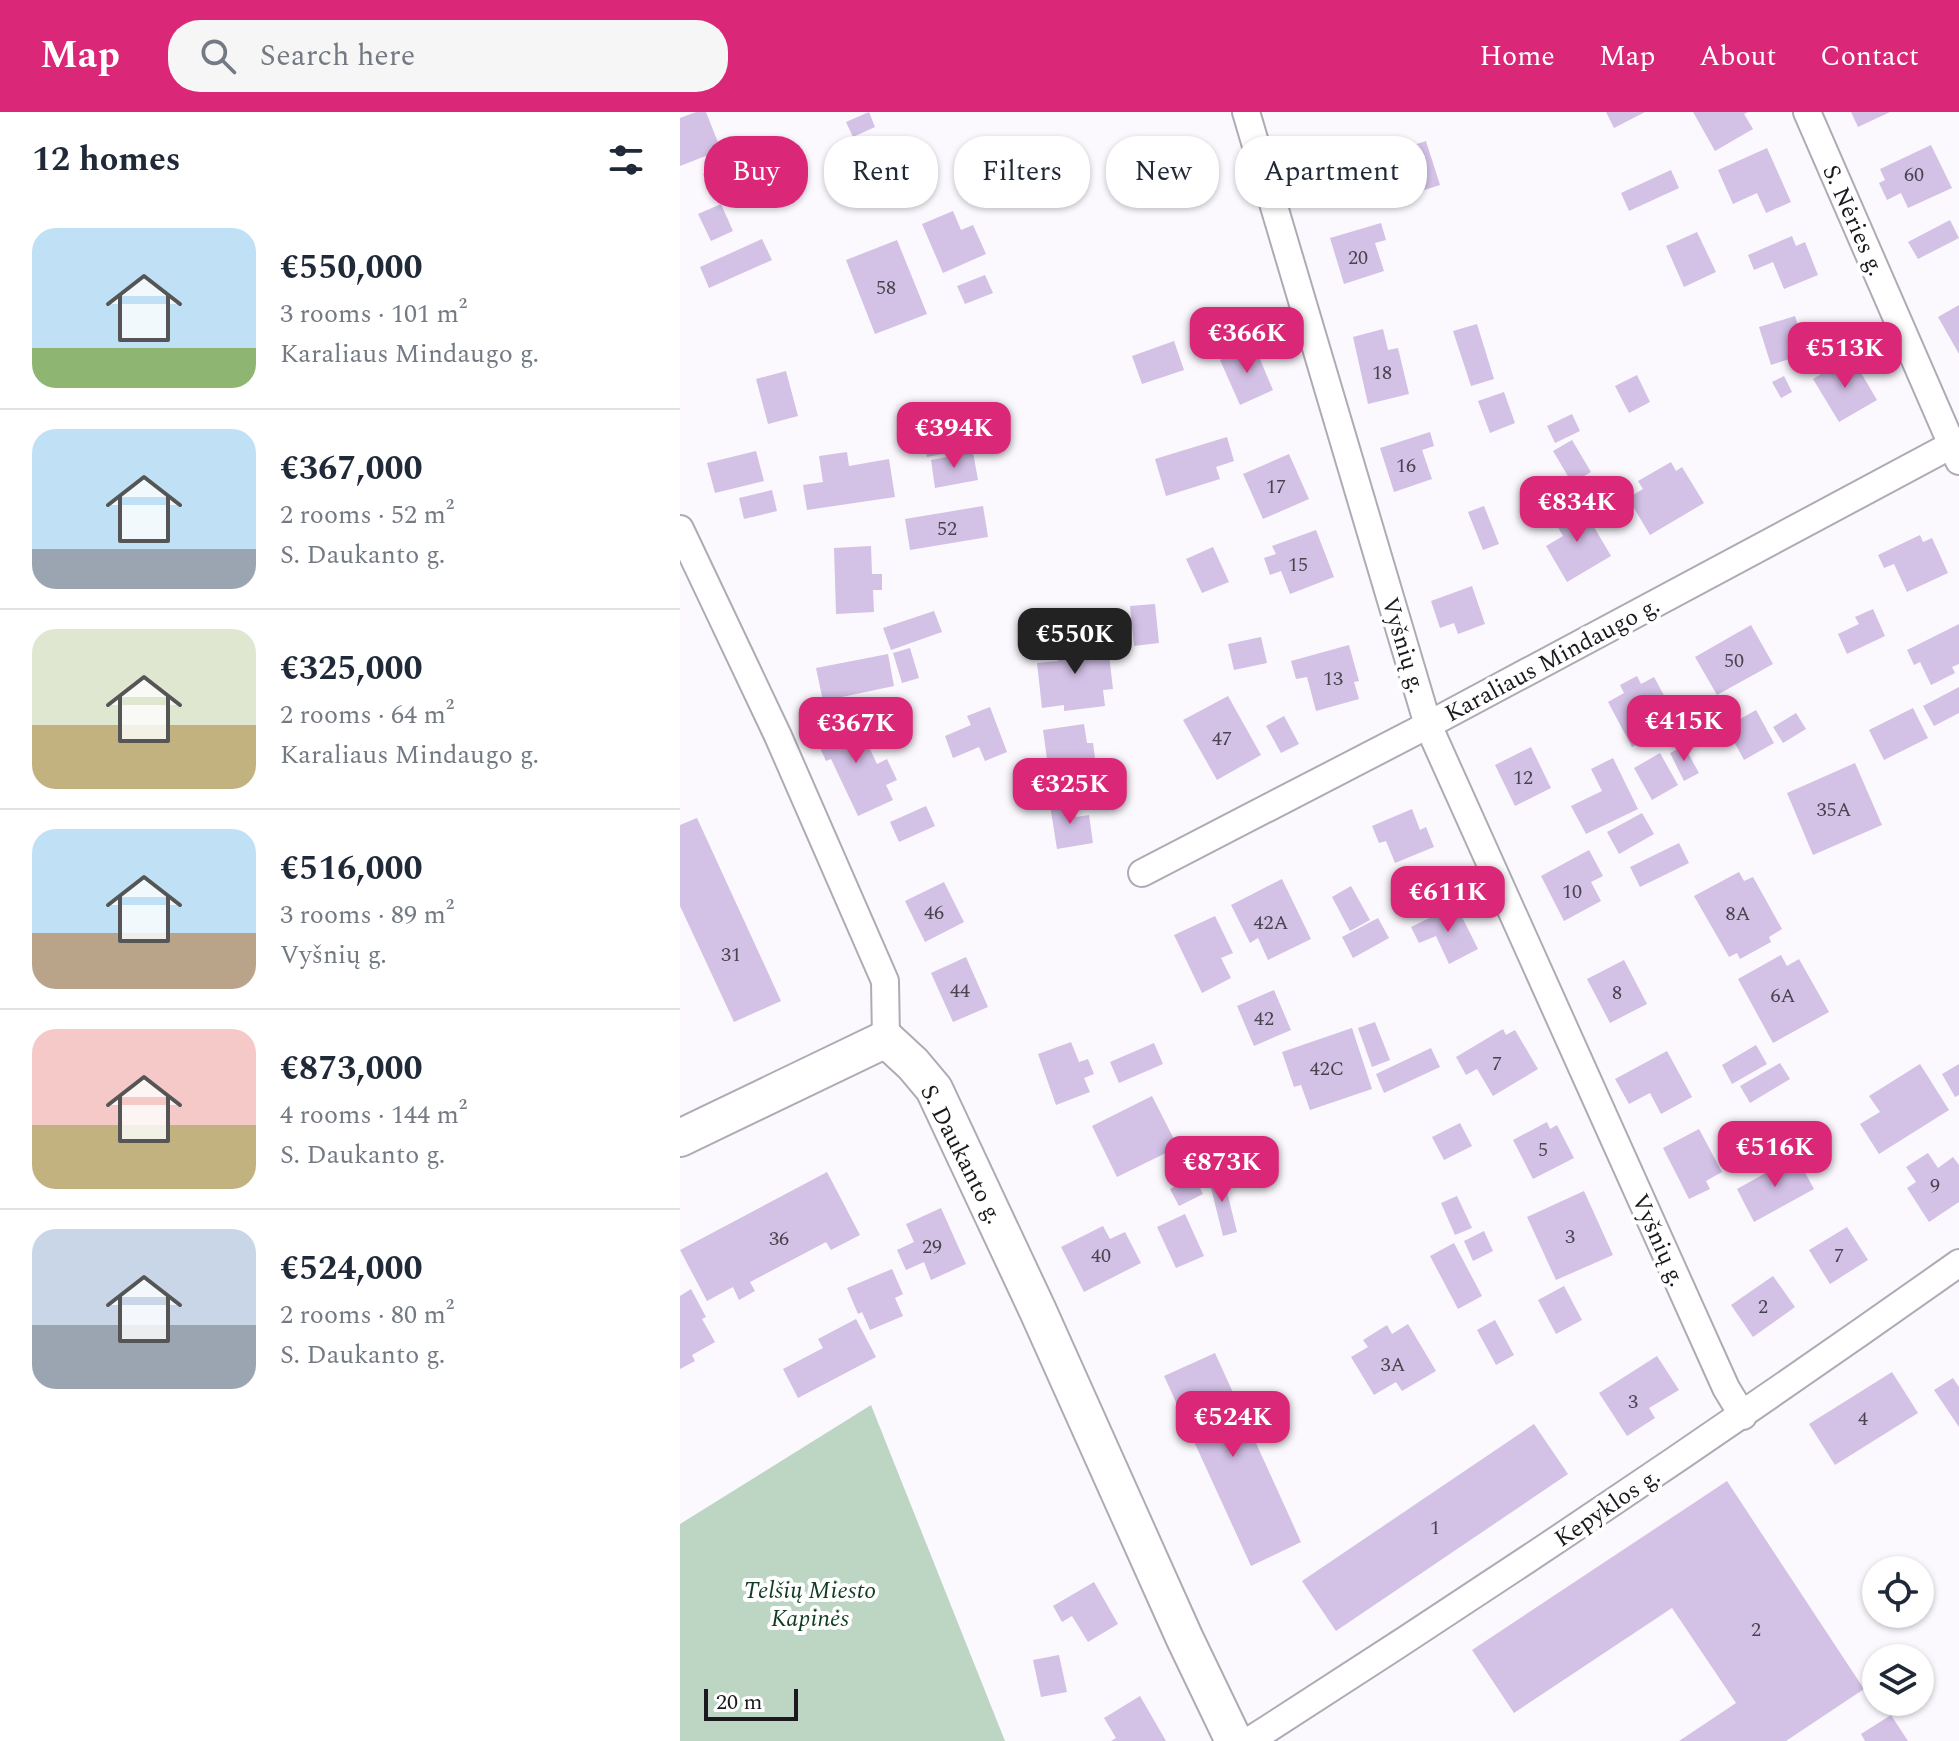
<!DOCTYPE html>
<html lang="en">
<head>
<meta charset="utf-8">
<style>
  body { margin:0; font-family:Spectral,serif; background:#f6f6f7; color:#1f2937; height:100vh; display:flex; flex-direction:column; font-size:30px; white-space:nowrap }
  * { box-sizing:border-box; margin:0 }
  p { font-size:26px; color:#747a83 }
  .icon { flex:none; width:44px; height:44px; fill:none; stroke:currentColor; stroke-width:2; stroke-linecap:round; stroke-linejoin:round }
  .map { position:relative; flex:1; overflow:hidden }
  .details { display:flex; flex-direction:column; background:#fff; width:680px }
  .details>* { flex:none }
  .guide { position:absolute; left:24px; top:24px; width:760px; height:72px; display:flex; gap:16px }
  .buttons { position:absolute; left:1182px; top:1444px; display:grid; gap:16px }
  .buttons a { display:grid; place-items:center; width:72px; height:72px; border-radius:50%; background:#fff; box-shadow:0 2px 6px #0004; font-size:40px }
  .scale { position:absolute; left:24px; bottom:20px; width:94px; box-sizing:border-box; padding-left:8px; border:4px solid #1b191d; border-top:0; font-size:22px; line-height:28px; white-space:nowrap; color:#1b191d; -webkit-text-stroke:6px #fff; paint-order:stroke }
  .price { position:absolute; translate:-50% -68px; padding:0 18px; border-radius:16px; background:#db2777; color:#fff; font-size:26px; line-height:52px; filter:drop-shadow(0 2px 4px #0008) }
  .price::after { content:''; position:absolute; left:50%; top:48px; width:24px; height:18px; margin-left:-12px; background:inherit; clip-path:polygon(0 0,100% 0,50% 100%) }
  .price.on { background:#222; color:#fff }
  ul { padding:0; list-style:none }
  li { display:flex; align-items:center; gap:24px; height:200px; padding:0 32px }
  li+li { border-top:2px solid #e0e1e3 }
  li span { display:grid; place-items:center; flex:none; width:224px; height:160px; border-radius:24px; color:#555 }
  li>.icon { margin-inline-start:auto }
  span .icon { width:96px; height:96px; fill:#fffc; stroke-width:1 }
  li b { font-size:34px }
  h2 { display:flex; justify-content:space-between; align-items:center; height:96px; padding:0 32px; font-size:34px }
  .pill { padding:0 28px; border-radius:32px; background:#fff; box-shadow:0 2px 6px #0004; font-size:28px; line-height:72px }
  .pill.on { background:#db2777; color:#fff }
  header { display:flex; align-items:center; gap:48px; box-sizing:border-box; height:112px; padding:0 40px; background:#db2777; color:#fff }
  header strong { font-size:38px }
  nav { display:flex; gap:44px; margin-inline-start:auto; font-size:28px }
  .search { width:560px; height:72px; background:#f6f6f7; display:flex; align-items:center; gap:20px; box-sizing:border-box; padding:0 28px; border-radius:32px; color:#747a83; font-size:30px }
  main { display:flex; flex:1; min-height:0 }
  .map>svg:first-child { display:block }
  .green { fill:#bcd6c3 }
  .building { fill:#d3c1e6 }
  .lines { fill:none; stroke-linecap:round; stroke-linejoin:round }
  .street-casing { stroke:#afaab5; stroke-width:30 }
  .secondary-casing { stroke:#afaab5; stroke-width:40 }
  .street { stroke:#fff; stroke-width:26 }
  .secondary { stroke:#fff; stroke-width:36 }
  .labels { text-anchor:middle; stroke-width:8; stroke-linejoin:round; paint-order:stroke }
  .number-label { font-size:20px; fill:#49434f }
  .street-label { font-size:24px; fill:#1b191d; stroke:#fff }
  .park-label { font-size:24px; font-style:italic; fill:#103c22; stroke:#fff }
</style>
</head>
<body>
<header>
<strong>Map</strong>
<div class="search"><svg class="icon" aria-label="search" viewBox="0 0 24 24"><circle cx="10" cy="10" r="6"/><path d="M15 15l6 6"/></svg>Search here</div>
<nav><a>Home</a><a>Map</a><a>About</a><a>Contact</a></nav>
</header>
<main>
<section class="details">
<h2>12 homes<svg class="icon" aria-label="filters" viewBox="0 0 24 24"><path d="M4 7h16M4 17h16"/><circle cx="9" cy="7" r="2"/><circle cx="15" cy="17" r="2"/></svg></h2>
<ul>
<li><span style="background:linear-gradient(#bfe0f5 75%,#8fb573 0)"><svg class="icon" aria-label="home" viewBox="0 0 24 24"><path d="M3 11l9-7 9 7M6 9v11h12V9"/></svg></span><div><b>€550,000</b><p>3 rooms · 101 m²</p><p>Karaliaus Mindaugo g.</p></div></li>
<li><span style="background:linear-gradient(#bfe0f5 75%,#9aa5b1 0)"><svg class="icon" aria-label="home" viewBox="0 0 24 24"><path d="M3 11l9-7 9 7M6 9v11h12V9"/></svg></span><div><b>€367,000</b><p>2 rooms · 52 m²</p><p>S. Daukanto g.</p></div></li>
<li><span style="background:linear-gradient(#dfe7d0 60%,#c2b280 0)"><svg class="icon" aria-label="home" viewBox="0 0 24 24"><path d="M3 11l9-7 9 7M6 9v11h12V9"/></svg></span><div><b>€325,000</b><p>2 rooms · 64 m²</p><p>Karaliaus Mindaugo g.</p></div></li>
<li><span style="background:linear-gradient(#bfe0f5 65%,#b9a48a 0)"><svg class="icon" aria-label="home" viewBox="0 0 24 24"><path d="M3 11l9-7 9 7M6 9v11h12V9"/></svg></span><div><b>€516,000</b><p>3 rooms · 89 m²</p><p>Vyšnių g.</p></div></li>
<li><span style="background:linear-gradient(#f6c9c9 60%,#c2b280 0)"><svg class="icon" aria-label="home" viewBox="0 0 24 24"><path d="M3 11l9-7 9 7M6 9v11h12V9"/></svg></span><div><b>€873,000</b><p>4 rooms · 144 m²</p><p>S. Daukanto g.</p></div></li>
<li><span style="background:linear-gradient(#c9d6e8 60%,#9aa5b1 0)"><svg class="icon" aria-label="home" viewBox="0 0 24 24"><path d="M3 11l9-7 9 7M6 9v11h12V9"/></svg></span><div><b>€524,000</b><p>2 rooms · 80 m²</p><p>S. Daukanto g.</p></div></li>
</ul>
</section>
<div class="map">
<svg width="1279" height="1629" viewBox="0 0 1279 1629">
  <rect width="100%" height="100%" fill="#fbf9fe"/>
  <polygon class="green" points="191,1293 325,1629 0,1629 0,1412"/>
  <g class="building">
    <polygon points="16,0 26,0 41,38 0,54 0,6"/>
    <polygon points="189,0 195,15 173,25 166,10"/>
    <polygon points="926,0 965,0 934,16"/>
    <polygon points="1013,0 1068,0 1064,2 1073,17 1035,39"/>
    <polygon points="1171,0 1210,0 1178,15"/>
    <polygon points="88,29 96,46 32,79 23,62"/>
    <polygon points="746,29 760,73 722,85 709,41"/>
    <polygon points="674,33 689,82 644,96 629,47"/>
    <polygon points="1251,33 1272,76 1228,96 1221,81 1207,88 1199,71 1205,68 1200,57"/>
    <polygon points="1087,36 1111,90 1086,101 1077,81 1053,92 1038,58"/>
    <polygon points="991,58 999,76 949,99 941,81"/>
    <polygon points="41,92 53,119 31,129 18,102"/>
    <polygon points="273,99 281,118 293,113 306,142 263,161 242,112"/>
    <polygon points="1270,108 1279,126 1238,147 1228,130"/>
    <polygon points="701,111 706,128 695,131 704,159 664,172 650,126"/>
    <polygon points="1017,120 1036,160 1004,175 986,134"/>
    <polygon points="1112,124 1116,134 1125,130 1138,163 1104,177 1093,150 1074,158 1068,143"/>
    <polygon points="82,127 92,148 29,176 20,155"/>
    <polygon points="217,128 247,202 195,222 166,148"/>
    <polygon points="305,163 313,181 285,192 277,174"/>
    <polygon points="1279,193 1279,242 1258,205"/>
    <polygon points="1115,204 1127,241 1091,253 1079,215"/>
    <polygon points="797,212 814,267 791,274 773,219"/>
    <polygon points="703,217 708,238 718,236 729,282 688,292 673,225"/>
    <polygon points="494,229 504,258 462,272 452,244"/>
    <polygon points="574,233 593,278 560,293 540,248"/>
    <polygon points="1164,248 1170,258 1177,254 1197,288 1159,310 1133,267"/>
    <polygon points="106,259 118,304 88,312 76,267"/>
    <polygon points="957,263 970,290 949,301 935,274"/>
    <polygon points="1104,264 1112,280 1101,286 1092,270"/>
    <polygon points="824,280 835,311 810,321 798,289"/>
    <polygon points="892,302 900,319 875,331 867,314"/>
    <polygon points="290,312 295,335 247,345 242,321"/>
    <polygon points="750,320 754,334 742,338 752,367 714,380 700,336"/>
    <polygon points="547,325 554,349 536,355 540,367 486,384 475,347"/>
    <polygon points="892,328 911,360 892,371 873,339"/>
    <polygon points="76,339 84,369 35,381 27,351"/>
    <polygon points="167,340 169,354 209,347 215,385 127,398 123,373 143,370 139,344"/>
    <polygon points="293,340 298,368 255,376 251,348"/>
    <polygon points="609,342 629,387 583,407 563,362"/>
    <polygon points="991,350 996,359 1002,355 1024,391 970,423 948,386 963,377 958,369"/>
    <polygon points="92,378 97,399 64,407 59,386"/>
    <polygon points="900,391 931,444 887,470 866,434 883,424 873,407"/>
    <polygon points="303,394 308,425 230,438 225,407"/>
    <polygon points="804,394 819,432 803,438 788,400"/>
    <polygon points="636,418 654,465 610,482 601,459 590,463 584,446 596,442 592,434"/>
    <polygon points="1240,423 1243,430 1252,426 1268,461 1227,480 1214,452 1204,456 1198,443"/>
    <polygon points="191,434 192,462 202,462 202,478 193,478 194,500 156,502 154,436"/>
    <polygon points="533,435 549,470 522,481 506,447"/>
    <polygon points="792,474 805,512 778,522 774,511 760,516 751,489"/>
    <polygon points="475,492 479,531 454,534 450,494"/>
    <polygon points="1193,497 1205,524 1167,542 1158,522 1179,512 1175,505"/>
    <polygon points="254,499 262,520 211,538 203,516"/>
    <polygon points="1279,512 1279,552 1272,555 1275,561 1251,573 1240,550 1234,553 1227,538"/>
    <polygon points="1071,513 1093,552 1037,583 1015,545"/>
    <polygon points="411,522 414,545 429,543 433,577 423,578 425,594 384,599 384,593 362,596 357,551 378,549 376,526"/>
    <polygon points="581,525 587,551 554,558 548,532"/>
    <polygon points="669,533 679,569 674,570 679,587 636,599 627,565 616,567 611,549"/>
    <polygon points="230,536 239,566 222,571 213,541"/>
    <polygon points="208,542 214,574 143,589 136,556"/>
    <polygon points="957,564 961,572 974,565 993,600 963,616 969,626 952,635 928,590 944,581 940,573"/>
    <polygon points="1279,575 1279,601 1254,614 1243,594"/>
    <polygon points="548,584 581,643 537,668 503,608"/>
    <polygon points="310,595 327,640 305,649 299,635 273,646 265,624 291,613 287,604"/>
    <polygon points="1233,596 1248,626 1204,648 1189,618"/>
    <polygon points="1076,598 1094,631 1064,648 1046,615"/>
    <polygon points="1116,601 1126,617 1103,631 1093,615"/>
    <polygon points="173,602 197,652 207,647 217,668 206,673 213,688 178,704 151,647 146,649 133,621"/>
    <polygon points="604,604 619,632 601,641 586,614"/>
    <polygon points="404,612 407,631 413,631 416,653 409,654 411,670 371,676 363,618"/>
    <polygon points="1004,634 1019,661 1004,669 990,641"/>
    <polygon points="851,635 871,676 835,694 815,653"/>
    <polygon points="980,641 998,673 972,688 954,656"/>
    <polygon points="933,646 958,697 906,722 891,694 922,679 911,657"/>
    <polygon points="1175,651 1202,713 1133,743 1107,681"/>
    <polygon points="394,689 396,705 409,703 413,731 377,737 370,693"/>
    <polygon points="246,694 255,714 219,730 210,710"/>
    <polygon points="732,697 740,718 746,715 754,735 715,751 706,729 699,731 692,714"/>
    <polygon points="962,701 974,722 939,742 927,720"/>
    <polygon points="17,706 101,889 54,910 0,794 0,713"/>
    <polygon points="999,731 1009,751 960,775 950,755"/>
    <polygon points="909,738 923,764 911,770 921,789 884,809 861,764"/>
    <polygon points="1059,760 1064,769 1073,765 1102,817 1089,825 1091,830 1060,847 1057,841 1049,845 1014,784"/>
    <polygon points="602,767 631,827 588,848 578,826 570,831 551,793"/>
    <polygon points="264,770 284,810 245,830 225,789"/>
    <polygon points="671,774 690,808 670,819 652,785"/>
    <polygon points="776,793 798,837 769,852 756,824 739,831 731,815"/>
    <polygon points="535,804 553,841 541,846 551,866 522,881 494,823"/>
    <polygon points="698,806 709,826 673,846 662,825"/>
    <polygon points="1101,843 1107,854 1119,847 1149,900 1093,931 1058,867"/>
    <polygon points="286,845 308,895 273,910 251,861"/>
    <polygon points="944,848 967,892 930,911 907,867"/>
    <polygon points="594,878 611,918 574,934 557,894"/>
    <polygon points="695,910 710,948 692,955 678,916"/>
    <polygon points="672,916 692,977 630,998 621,973 614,975 602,940"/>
    <polygon points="823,917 826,923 835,918 858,957 813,984 797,957 786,963 776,945"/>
    <polygon points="391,930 399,950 408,947 414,962 404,966 410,980 376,993 358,942"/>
    <polygon points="474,931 483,952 439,971 430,950"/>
    <polygon points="1076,933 1087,952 1052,972 1042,953"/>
    <polygon points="751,936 760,955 704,981 696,962"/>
    <polygon points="987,939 1012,985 981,1002 970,981 949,992 935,967"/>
    <polygon points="1100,951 1110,967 1070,991 1060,974"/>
    <polygon points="1240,952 1269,998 1199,1042 1180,1012 1200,1000 1189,984"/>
    <polygon points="1279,952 1279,983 1275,985 1262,962"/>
    <polygon points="472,984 498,1035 437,1065 412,1014"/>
    <polygon points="867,1010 870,1017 877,1013 894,1046 853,1067 833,1028"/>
    <polygon points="780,1011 792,1034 764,1048 752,1025"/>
    <polygon points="1019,1017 1042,1060 1026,1069 1030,1077 1009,1087 983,1036"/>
    <polygon points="1248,1041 1258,1056 1273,1045 1279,1053 1279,1090 1249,1110 1227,1076 1236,1070 1226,1055"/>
    <polygon points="1116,1044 1134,1077 1074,1110 1057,1077"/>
    <polygon points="147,1060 180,1123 151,1138 146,1130 70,1170 75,1179 59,1188 53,1175 27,1189 0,1138"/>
    <polygon points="542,1060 557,1120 543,1124 528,1064"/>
    <polygon points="514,1064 523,1082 499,1094 490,1077"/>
    <polygon points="904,1079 933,1143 876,1168 847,1105"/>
    <polygon points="777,1084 792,1116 775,1123 761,1091"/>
    <polygon points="261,1096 286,1152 251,1168 244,1150 226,1158 217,1138 234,1130 226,1112"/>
    <polygon points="505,1102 524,1144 496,1156 477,1115"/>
    <polygon points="423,1114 430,1127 445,1120 461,1151 404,1180 381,1135"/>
    <polygon points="1167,1115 1188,1148 1150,1172 1129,1138"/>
    <polygon points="804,1119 813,1139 793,1149 784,1129"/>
    <polygon points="774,1131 802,1184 778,1197 750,1144"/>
    <polygon points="212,1157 223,1182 215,1186 223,1204 190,1218 182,1200 178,1202 167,1176"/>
    <polygon points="1093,1164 1115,1195 1073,1225 1051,1193"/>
    <polygon points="884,1174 902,1208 876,1222 858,1188"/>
    <polygon points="11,1177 26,1205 22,1207 35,1230 12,1243 15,1249 0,1257 0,1184"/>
    <polygon points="176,1207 196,1245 118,1286 103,1257 143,1236 138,1227"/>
    <polygon points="815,1208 834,1243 816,1253 797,1218"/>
    <polygon points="728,1212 756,1259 722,1279 716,1270 694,1283 671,1245 688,1235 683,1228 707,1213 712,1222"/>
    <polygon points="535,1241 621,1430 571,1454 484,1264"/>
    <polygon points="977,1244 999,1278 969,1296 975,1306 947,1324 919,1281"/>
    <polygon points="1212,1260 1238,1301 1155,1353 1129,1312"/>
    <polygon points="1273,1266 1279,1275 1279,1315 1254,1278"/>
    <polygon points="854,1312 888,1362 656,1519 622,1469"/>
    <polygon points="1047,1369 1184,1577 1106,1629 999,1629 1056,1591 992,1496 834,1601 792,1538"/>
    <polygon points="414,1470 438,1512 408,1530 392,1504 382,1510 373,1494"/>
    <polygon points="379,1543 387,1580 361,1585 353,1548"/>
    <polygon points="460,1584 486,1629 431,1629 436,1626 424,1606"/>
    <polygon points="1211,1603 1228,1629 1185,1629 1181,1622"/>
  </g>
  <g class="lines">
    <defs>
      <g id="street">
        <polyline points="566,0 748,613 1046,1276 1063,1304"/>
        <polyline points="1127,0 1279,349"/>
        <polyline points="0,417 98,624 205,869 206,927"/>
        <polyline points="462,761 748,613 1279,329"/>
        <path d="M 569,1629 C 810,1475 1046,1316 1279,1151"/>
      </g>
      <polyline id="secondary" points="0,1026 206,927 233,952 254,977 358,1199 505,1527 554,1629"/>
    </defs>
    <use href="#street" class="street-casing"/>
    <use href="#secondary" class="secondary-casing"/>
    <use href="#street" class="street"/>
    <use href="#secondary" class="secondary"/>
  </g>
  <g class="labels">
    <g class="number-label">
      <text x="1234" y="69">60</text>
      <text x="678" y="152">20</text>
      <text x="206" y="182">58</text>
      <text x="702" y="267">18</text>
      <text x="726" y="360">16</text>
      <text x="596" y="381">17</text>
      <text x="267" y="423">52</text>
      <text x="618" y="459">15</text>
      <text x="1054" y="555">50</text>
      <text x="653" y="573">13</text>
      <text x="542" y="633">47</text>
      <text x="843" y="672">12</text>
      <text x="1154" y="704">35A</text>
      <text x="892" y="786">10</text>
      <text x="254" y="807">46</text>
      <text x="1058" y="808">8A</text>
      <text x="591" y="817">42A</text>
      <text x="51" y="849">31</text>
      <text x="280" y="885">44</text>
      <text x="937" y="887">8</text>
      <text x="1103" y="890">6A</text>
      <text x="584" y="913">42</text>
      <text x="817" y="958">7</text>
      <text x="647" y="963">42C</text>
      <text x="863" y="1044">5</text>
      <text x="1255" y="1080">9</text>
      <text x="890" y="1131">3</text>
      <text x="99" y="1133">36</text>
      <text x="252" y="1141">29</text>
      <text x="421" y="1150">40</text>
      <text x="1159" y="1150">7</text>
      <text x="1083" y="1201">2</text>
      <text x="713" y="1259">3A</text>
      <text x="953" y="1296">3</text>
      <text x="1183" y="1313">4</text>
      <text x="755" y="1422">1</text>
      <text x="1076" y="1524">2</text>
    </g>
    <g class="street-label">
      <text transform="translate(1174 108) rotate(66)" y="8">S. Nėries g.</text>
      <text transform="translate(724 533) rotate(73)" y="8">Vyšnių g.</text>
      <text transform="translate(872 547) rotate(-28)" y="8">Karaliaus Mindaugo g.</text>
      <text transform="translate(282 1042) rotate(63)" y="8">S. Daukanto g.</text>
      <text transform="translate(979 1128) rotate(66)" y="8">Vyšnių g.</text>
      <text transform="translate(927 1395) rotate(-34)" y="8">Kepyklos g.</text>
    </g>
    <g class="park-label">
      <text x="130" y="1486">Telšių Miesto<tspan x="130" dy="28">Kapinės</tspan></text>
    </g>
  </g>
</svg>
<div class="buttons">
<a><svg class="icon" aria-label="locate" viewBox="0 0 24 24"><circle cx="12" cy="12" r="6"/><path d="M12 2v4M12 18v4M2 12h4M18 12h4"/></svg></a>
<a><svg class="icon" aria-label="layers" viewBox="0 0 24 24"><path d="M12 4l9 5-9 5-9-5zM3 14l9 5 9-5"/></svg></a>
</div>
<div class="scale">20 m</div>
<b class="price" style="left:567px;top:263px">€366K</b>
<b class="price" style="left:1165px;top:278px">€513K</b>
<b class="price" style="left:274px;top:358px">€394K</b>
<b class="price" style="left:897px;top:432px">€834K</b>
<b class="price on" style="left:395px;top:564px">€550K</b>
<b class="price" style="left:1004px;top:651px">€415K</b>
<b class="price" style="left:176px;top:653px">€367K</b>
<b class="price" style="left:390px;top:714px">€325K</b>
<b class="price" style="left:768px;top:822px">€611K</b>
<b class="price" style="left:1095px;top:1077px">€516K</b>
<b class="price" style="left:542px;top:1092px">€873K</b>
<b class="price" style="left:553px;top:1347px">€524K</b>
<div class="guide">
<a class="pill on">Buy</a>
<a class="pill">Rent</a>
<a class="pill">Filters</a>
<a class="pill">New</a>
<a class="pill">Apartment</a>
</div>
</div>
</main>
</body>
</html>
